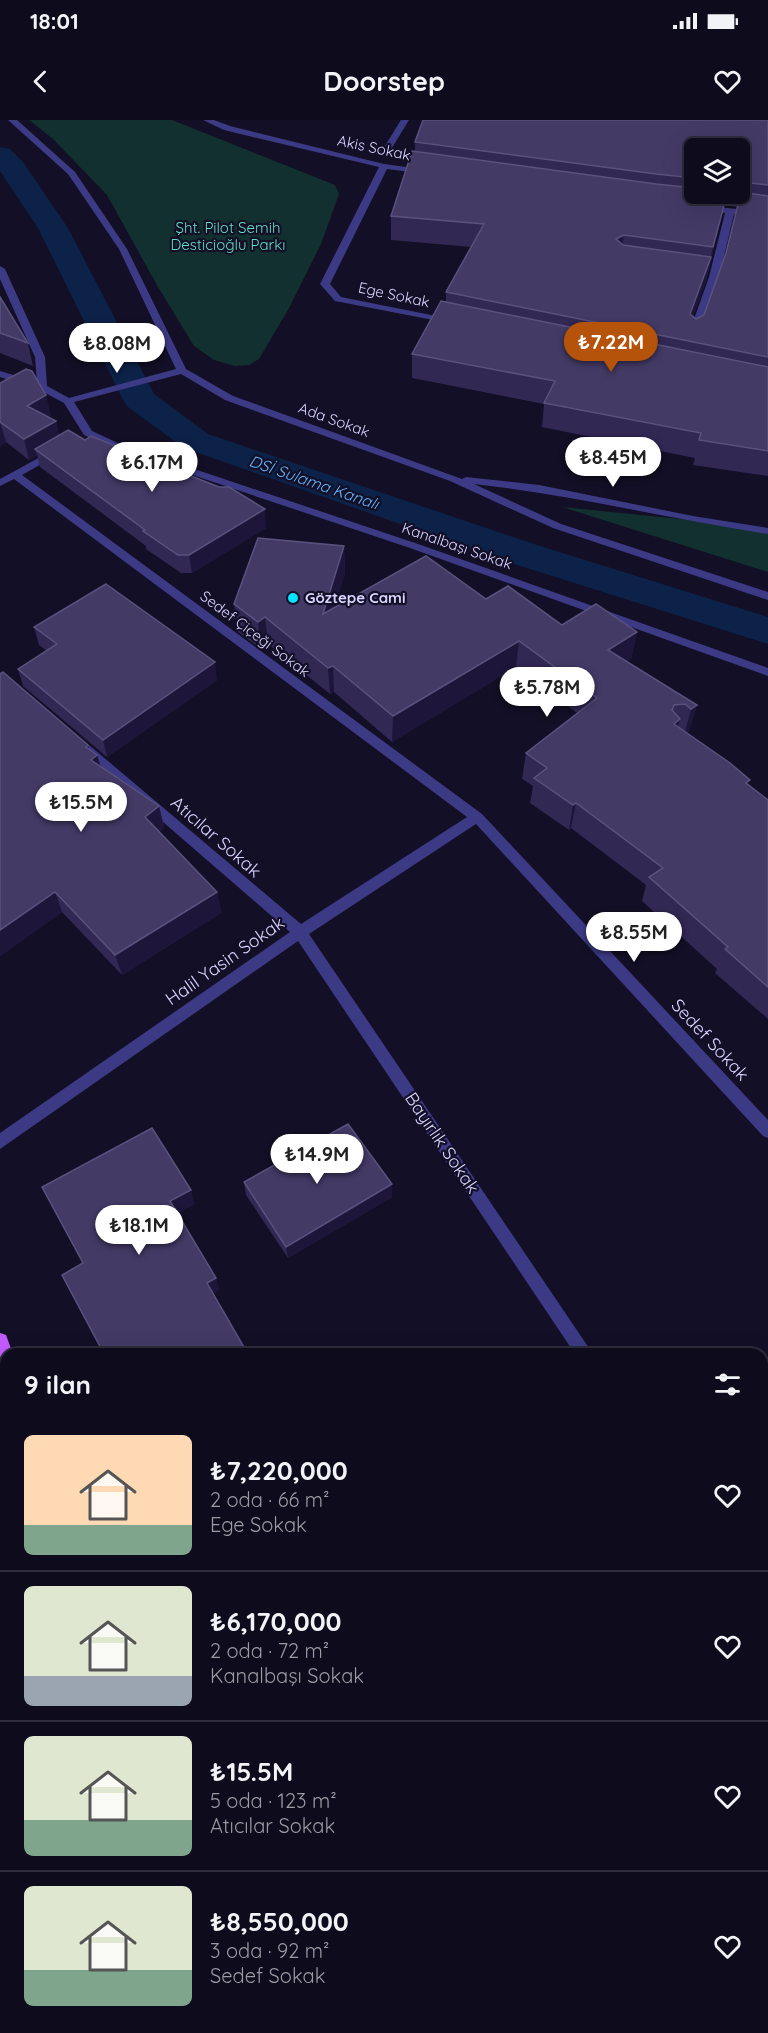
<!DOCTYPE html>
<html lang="tr">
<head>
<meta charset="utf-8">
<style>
  body { margin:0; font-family:Quicksand,sans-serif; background:#1c1929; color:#f1f3f6; height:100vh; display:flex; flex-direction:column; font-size:22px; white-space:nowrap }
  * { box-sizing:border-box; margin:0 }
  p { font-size:20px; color:#9b9ba3 }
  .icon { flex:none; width:33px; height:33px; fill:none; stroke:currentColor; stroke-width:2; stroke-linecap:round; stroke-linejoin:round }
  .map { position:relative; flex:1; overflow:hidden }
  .details { position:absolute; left:0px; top:1228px; width:768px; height:686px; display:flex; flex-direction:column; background:#0e0b1c; border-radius:18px 18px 0 0; box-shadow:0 6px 24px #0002,0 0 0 2px #2e2b3b }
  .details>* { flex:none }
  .buttons { position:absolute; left:684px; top:18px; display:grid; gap:12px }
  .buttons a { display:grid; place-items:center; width:66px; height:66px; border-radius:9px; background:#0e0b1c; box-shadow:0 6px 24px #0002,0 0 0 2px #2e2b3b; font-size:30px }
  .price { position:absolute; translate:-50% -51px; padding:0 14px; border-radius:21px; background:#fff; color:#222; font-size:20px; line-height:39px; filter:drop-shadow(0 2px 3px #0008) }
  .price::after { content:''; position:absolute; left:50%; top:36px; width:18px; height:14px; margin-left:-9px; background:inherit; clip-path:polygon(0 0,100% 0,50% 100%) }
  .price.current { background:#b45309; color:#fff }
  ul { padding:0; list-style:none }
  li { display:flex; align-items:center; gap:18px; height:150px; padding:0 24px }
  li+li { border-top:2px solid #2e2b3b }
  li span { display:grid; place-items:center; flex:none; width:168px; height:120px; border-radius:9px; color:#555 }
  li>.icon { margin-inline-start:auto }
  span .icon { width:72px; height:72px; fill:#fffc; stroke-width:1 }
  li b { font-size:26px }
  h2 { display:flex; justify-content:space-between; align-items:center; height:72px; padding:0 24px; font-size:26px }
  .status { display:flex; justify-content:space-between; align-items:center; height:42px; padding:0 30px; background:#0e0b1c; direction:ltr }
  .status svg { height:16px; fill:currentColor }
  header { display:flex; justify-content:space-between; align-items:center; height:78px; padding:0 24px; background:#0e0b1c; font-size:27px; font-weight:700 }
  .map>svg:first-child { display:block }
  .green { fill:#12302f }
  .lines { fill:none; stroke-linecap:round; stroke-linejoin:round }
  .canal { fill:#0c2248; fill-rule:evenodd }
  .minor { fill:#3d3a85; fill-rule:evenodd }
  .major { fill:#c25bff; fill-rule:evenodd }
  .wall { fill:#312854; fill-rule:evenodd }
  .shaded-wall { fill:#1d163a }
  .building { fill:#433a66; stroke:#5a527e; stroke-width:1.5 }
  .poi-dot { fill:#00e5ff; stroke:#130f26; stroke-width:2 }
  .labels { text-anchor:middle; stroke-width:4.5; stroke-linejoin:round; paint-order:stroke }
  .far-street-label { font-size:15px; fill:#d9d4ff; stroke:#130f26 }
  .far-park-label { font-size:15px; fill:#5fe0c0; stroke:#130f26 }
  .far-poi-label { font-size:15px; font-weight:bold; fill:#d9d4ff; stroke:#130f26; text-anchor:start }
  .far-water-label { font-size:16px; font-style:italic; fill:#62b6ff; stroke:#130f26 }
  .street-label { font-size:18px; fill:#d9d4ff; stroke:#130f26 }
</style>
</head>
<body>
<div class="status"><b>18:01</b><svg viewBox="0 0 49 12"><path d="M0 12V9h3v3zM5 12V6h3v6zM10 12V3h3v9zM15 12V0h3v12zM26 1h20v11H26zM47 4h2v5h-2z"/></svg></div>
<header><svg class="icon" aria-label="back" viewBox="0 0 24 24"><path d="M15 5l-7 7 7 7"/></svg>Doorstep<svg class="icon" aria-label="heart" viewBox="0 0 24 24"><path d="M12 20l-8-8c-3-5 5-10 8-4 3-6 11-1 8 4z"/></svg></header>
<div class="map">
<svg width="768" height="1913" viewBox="0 0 768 1913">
  <rect width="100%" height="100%" fill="#130f26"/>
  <g class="green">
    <polygon points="29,0 172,0 335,65 339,74 321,124 289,188 259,239 249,245 235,246 214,240 194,226 158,167 107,75 53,19"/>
    <polygon points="562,387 768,408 768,452"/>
  </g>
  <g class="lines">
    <polygon class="canal" points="0,27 10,29 23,42 68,108 154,274 208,314 537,425 768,497 768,524 511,443 184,328 128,287 123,280 38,108 0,51"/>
    <g class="minor">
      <path d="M 8,0 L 17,0 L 75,52 L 127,129 L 186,249 L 233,276 L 462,359 L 466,357 L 539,365 L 693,396 L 768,408 L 768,414 C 670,399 573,375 474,364 L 561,404 L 768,472 L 768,480 L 553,408 L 450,361 L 225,280 L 181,254 L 74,282 L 92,311 L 120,324 L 418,424 L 768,548 L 768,556 L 410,428 L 112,328 L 84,315 L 64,283 L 38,269 L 0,257 L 0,251 L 37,262 L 35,237 L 0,159 L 0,146 L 5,149 L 45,237 L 47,266 L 69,278 L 176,249 L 119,129 L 68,54 Z"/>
      <polygon points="203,0 214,0 230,6 384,44 428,50 428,54 425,54 387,49 330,164 341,177 451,199 454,200 454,204 335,181 320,164 379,47 224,10"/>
      <polygon points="401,0 409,0 387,36 381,36 380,34"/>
      <polygon points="705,86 768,92 768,98 734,94 719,157 698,216 693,219 688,216 709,157 725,93 702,91 702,87"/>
      <polygon points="55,329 59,330 59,334 22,355 482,694 768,1000 768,1018 763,1016 476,704 309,814 593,1234 575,1234 298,821 0,1029 0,1013 290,812 81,631 79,628 81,625 89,625 301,804 467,697 14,359 0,366 0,359"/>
      <polygon points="762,1487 768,1489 768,1515 762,1512"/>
      <polygon points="6,1513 6,1533 0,1536 0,1516"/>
    </g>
    <g class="major">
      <polygon points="0,1213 6,1215 13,1234 6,1234 6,1247 0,1245"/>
      <polygon points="139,1908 161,1908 162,1913 140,1913"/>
    </g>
  </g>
  <g class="wall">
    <path d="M 768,0 L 768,356 L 693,345 L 695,338 L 542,307 L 544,284 L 412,258 L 412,234 L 446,182 L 446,172 L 471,127 L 391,120 L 391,96 L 415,31 L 415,22 ZM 694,28 L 740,28 L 740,74 L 694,74 ZM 724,85 L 738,87 L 726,133 L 704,195 L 696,199 L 693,196 L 706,161 Z"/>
    <polygon points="0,177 28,223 33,246 0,233"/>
    <polygon points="0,263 51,295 48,297 56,301 59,316 85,320 266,408 192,453 181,453 146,429 146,426 40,347 37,335 29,340 6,322 0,326"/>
    <polygon points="344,426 345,453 334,488 486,479 562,505 637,512 631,539 626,542 697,585 689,611 687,613 768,680 768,899 715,853 717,849 642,781 646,765 571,708 569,710 530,683 533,666 522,659 526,633 577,593 516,547 392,622 334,572 330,574 268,524 261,529 237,511 234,484"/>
    <polygon points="34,507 217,560 107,637 23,566 18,549 47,531 39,525"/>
    <polygon points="89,629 97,635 101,646 159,686 164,707 159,712 217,772 221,793 122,855 62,792 0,836"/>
    <polygon points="244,1062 392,1064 392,1077 288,1138 246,1075"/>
    <polygon points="768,1340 768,1359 762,1351 762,1345"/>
  </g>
  <g class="shaded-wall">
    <polygon points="727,74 722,95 708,151 713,127"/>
    <polygon points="624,115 620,139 616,119"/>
    <polygon points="711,137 706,161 685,218 690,194"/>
    <polygon points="46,275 51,295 33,306 27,286"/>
    <polygon points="56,301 60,322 35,329 37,335 29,340 24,319"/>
    <polygon points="0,302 6,322 0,326"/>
    <polygon points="265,389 266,408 192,453 189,435"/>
    <polygon points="344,426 345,453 324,521 323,494"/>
    <polygon points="265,497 268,524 261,529 258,502"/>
    <polygon points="637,512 631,539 603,556 608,530"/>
    <polygon points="519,521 516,547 392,622 393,596"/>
    <polygon points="215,542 217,560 107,637 103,620"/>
    <polygon points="333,546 334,572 330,574 328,548"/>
    <polygon points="697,585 689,611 684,615 691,589"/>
    <polygon points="680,599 673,625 674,604"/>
    <polygon points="88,625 92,639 97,635 103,656 92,649 86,627"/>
    <polygon points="576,683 571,708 569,710 573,685"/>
    <polygon points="159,686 164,707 150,719 145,697"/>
    <polygon points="55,772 62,792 0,836 0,810"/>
    <polygon points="217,772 221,793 122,855 115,835"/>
    <polygon points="392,1064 392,1077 288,1138 286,1127"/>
    <polygon points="191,1070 195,1084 175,1095 170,1081"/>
    <polygon points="216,1158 220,1170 211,1175 207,1163"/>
  </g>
  <g class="building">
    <polygon points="423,0 768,0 768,65 740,62 740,28 694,28 694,58 656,54 415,22"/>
    <polygon points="412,31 656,64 694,68 694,74 727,74 713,127 624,115 616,119 623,125 711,137 690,194 696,199 704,195 726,133 741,72 768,76 768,237 446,172 484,104 391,96"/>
    <polygon points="0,177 28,223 0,213"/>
    <polygon points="441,181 768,247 768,331 699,320 701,313 544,283 555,261 412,234"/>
    <polygon points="26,249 32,251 46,275 27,286 56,301 24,319 0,302 0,263"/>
    <polygon points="68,310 85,320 91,316 219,367 229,367 265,389 189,435 178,435 143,411 145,410 35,329"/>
    <polygon points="258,418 344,426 323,494 426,436 486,479 508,466 562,505 596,484 637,512 608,530 697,585 691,589 685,584 674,585 672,590 680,599 674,604 730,643 750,660 746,663 768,680 768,867 725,829 728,827 649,757 663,748 576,683 573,685 534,658 547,648 526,633 597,578 519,521 393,596 333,546 328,548 265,497 258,502 234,484"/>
    <polygon points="106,464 215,542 103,620 18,549 57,524 34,507"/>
    <polygon points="3,552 88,625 86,627 97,635 91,640 159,686 145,697 217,772 115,835 55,772 0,810 0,554"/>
    <polygon points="348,1004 392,1064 286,1127 244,1062"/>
    <polygon points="152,1008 191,1070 170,1081 216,1158 207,1163 248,1234 104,1234 62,1155 83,1143 42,1067"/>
  </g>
  <circle class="poi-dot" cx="293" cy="478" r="6"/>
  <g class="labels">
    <g class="far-street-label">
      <text transform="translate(374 28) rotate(12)" y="5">Akis Sokak</text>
      <text transform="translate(394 175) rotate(12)" y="5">Ege Sokak</text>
      <text transform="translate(334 300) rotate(20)" y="5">Ada Sokak</text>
      <text transform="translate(457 426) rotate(19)" y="5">Kanalbaşı Sokak</text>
      <text transform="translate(255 514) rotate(37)" y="5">Sedef Çiçeği Sokak</text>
    </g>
    <g class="far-park-label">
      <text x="228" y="113">Şht. Pilot Semih<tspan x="228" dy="17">Desticioğlu Parkı</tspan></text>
    </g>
    <g class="far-poi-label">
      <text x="305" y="483">Göztepe Cami</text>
    </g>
    <g class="far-water-label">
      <text transform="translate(314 362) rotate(19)" y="6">DSİ Sulama Kanalı</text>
    </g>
    <g class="street-label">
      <text transform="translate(216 717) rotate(41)" y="6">Atıcılar Sokak</text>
      <text transform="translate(225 841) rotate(-35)" y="6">Halil Yasin Sokak</text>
      <text transform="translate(710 920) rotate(47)" y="6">Sedef Sokak</text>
      <text transform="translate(442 1023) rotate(56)" y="6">Bayırlık Sokak</text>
    </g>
  </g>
</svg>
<div class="buttons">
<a><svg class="icon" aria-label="layers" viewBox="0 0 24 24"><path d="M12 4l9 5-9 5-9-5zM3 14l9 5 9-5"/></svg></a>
</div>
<b class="price current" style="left:611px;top:253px">₺7.22M</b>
<b class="price" style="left:117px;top:254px">₺8.08M</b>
<b class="price" style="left:613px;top:368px">₺8.45M</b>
<b class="price" style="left:152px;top:373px">₺6.17M</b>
<b class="price" style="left:547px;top:598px">₺5.78M</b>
<b class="price" style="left:81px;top:713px">₺15.5M</b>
<b class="price" style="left:634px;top:843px">₺8.55M</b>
<b class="price" style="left:317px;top:1065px">₺14.9M</b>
<b class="price" style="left:139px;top:1136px">₺18.1M</b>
<section class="details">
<h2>9 ilan<svg class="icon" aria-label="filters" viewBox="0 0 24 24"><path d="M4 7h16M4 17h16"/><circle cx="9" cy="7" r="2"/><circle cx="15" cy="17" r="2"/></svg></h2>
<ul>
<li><span style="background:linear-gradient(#ffd9b3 75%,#7fa58c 0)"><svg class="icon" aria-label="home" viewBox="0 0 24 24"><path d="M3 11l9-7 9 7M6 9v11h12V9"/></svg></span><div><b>₺7,220,000</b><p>2 oda · 66 m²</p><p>Ege Sokak</p></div><svg class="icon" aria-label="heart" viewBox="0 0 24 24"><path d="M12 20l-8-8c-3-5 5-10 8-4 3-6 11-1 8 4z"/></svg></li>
<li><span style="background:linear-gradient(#dfe7d0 75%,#9aa5b1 0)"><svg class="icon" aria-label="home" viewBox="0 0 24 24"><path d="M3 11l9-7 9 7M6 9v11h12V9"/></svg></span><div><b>₺6,170,000</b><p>2 oda · 72 m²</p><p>Kanalbaşı Sokak</p></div><svg class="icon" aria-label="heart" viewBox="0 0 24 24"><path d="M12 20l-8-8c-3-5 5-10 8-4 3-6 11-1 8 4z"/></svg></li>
<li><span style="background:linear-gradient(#dfe7d0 70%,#7fa58c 0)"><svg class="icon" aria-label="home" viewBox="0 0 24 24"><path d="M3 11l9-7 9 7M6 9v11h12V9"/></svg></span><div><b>₺15.5M</b><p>5 oda · 123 m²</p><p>Atıcılar Sokak</p></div><svg class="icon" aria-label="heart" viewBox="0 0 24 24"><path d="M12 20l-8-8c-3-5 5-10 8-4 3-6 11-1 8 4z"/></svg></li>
<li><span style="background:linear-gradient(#dfe7d0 70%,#7fa58c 0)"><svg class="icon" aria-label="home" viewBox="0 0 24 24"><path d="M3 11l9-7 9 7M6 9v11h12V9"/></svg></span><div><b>₺8,550,000</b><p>3 oda · 92 m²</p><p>Sedef Sokak</p></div><svg class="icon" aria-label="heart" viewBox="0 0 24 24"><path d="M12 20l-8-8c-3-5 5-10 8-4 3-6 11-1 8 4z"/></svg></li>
</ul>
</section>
</div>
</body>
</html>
